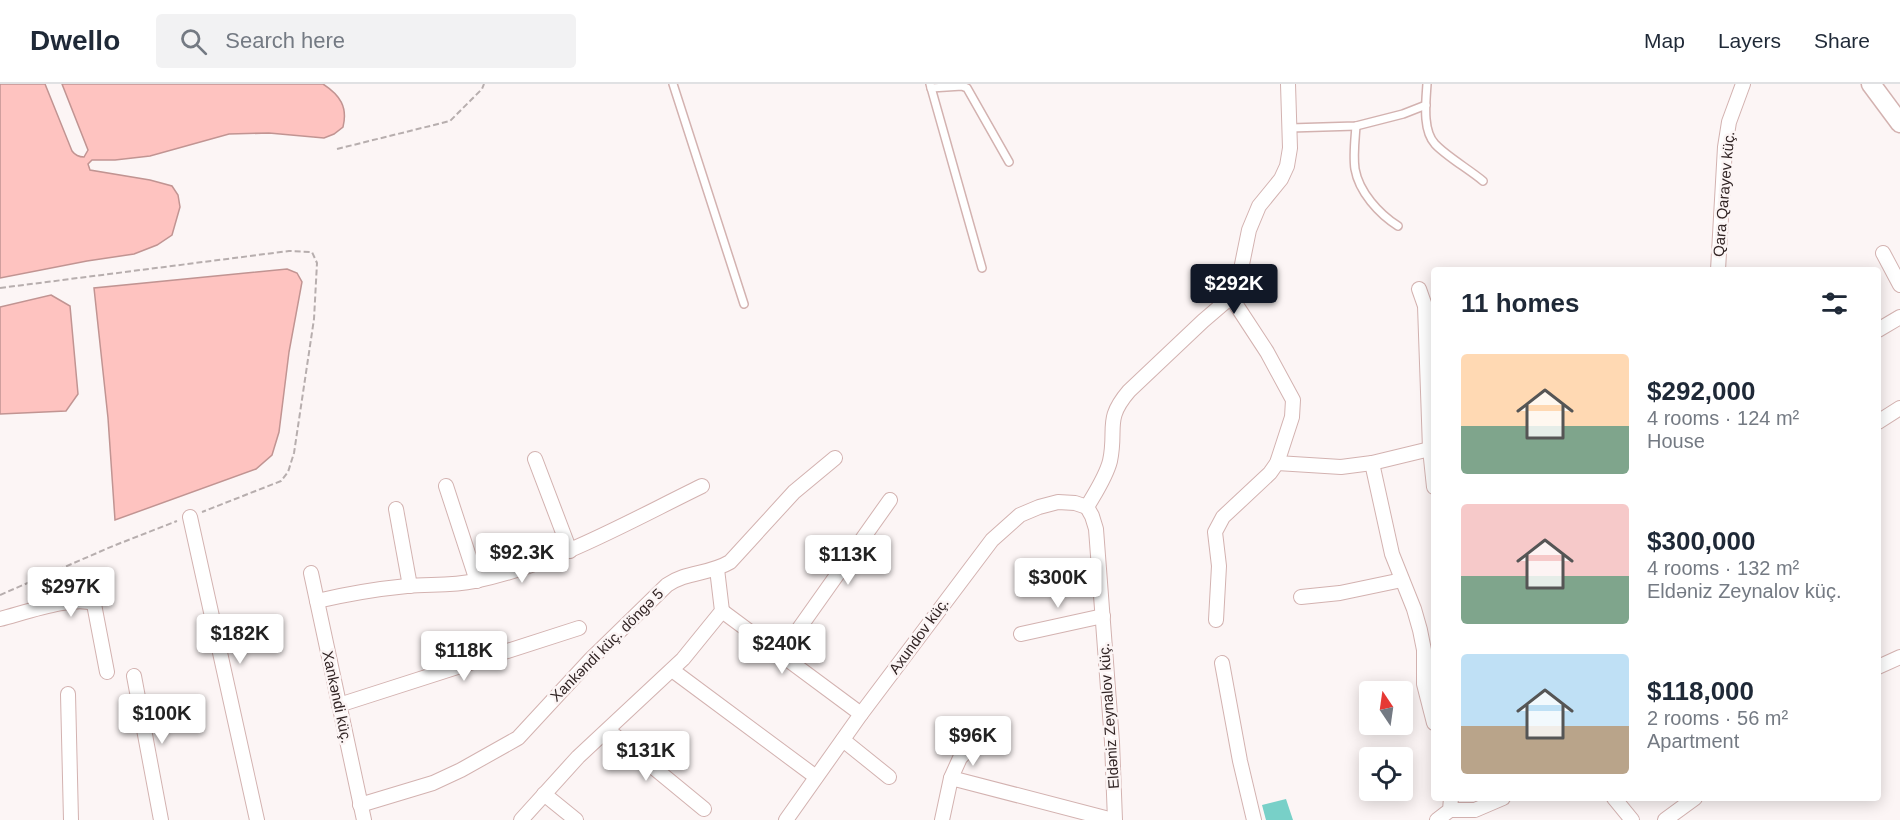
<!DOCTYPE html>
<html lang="en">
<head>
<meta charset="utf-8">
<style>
  body { margin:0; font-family:Helvetica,sans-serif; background:#f2f2f3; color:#1f2937; height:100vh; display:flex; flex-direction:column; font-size:22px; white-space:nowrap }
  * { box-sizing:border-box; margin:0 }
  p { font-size:20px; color:#747a83 }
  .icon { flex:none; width:33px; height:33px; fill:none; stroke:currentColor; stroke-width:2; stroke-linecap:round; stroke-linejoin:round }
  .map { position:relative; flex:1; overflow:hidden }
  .drawer { position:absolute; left:1431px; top:183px; width:450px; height:534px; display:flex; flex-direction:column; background:#fff; border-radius:6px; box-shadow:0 3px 15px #0003 }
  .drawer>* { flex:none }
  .needle { width:39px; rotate:347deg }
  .controls { position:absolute; left:1359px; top:597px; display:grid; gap:12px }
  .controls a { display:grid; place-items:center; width:54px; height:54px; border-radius:6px; background:#fff; box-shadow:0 3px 15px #0003; font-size:30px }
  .price { position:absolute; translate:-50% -51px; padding:0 14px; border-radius:6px; background:#fff; color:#222; font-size:20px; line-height:39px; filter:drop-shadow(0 2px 3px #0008) }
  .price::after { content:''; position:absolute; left:50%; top:36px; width:18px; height:14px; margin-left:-9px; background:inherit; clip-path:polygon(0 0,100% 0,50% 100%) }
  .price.on { background:#111827; color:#fff }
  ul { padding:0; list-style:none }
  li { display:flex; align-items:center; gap:18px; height:150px; padding:0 30px }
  li span { display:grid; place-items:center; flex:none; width:168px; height:120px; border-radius:6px; color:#555 }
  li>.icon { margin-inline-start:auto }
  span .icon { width:72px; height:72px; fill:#fffc; stroke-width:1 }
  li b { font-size:26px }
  h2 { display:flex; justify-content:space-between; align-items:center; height:72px; padding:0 30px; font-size:26px }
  header { display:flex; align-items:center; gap:36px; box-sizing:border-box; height:84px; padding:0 30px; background:#fff; border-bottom:2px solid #e0e1e3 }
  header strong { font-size:28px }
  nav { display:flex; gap:33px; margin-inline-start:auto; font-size:21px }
  .search { width:420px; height:54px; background:#f2f2f3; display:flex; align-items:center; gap:15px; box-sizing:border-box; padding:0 21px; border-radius:6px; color:#747a83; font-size:22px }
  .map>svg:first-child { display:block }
  .water { fill:#fec3c0; stroke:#c19492; stroke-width:1.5 }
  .building { fill:#78d0c8 }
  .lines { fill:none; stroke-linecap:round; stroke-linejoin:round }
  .service-casing { stroke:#d3b2b0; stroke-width:10 }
  .minor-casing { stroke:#d3b2b0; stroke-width:16 }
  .tertiary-casing { stroke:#d3b2b0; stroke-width:21 }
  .path { stroke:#b7aeae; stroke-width:2; stroke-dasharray:6 3; stroke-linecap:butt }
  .service { stroke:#fff; stroke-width:7 }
  .minor { stroke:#fff; stroke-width:14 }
  .tertiary { stroke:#fff; stroke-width:18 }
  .labels { text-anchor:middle; stroke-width:5; stroke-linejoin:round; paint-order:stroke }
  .street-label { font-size:15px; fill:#322525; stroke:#fcf5f5 }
</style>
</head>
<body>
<header>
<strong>Dwello</strong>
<div class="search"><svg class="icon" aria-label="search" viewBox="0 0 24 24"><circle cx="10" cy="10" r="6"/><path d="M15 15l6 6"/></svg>Search here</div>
<nav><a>Map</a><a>Layers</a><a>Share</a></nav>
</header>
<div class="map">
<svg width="1900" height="736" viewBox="0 0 1900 736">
  <rect width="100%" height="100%" fill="#fcf5f5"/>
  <g class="water">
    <path d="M 0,0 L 45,0 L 72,67 C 75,71 79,73 84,73 L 88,66 L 62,0 L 323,0 C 340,11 348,23 343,43 L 334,50 L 324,54 L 269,49 L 229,50 L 150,72 L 115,76 L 92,76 L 88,80 L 90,86 L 150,96 L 172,102 L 178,111 L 180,123 L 172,151 L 157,161 L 134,170 L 87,177 L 0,194 Z"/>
    <polygon points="287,185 297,189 302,198 289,268 279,348 272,371 256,385 115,436 108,334 94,204"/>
    <polygon points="51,211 70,222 78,310 66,327 0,330 0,223"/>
  </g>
  <polygon class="building" points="1286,715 1293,736 1266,736 1262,721"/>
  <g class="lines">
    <defs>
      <g id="service">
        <polyline points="673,0 744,220"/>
        <polyline points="930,0 982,184"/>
        <path d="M 1427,0 C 1426,17 1422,46 1435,60 C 1446,72 1470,86 1483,97"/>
        <polyline points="931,4 962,2 967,4 1009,78"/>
        <path d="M 1356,42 C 1355,56 1353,72 1355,85 C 1359,108 1379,130 1398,142"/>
        <polyline points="1290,44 1356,42 1403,30 1426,21"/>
      </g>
      <g id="minor">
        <polyline points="1883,169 1900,201"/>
        <polyline points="1718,186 1725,63 1729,38 1743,0"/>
        <polyline points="1419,205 1425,222 1430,365 1434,403"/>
        <polyline points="1878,246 1900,233"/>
        <polyline points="1878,338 1900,324"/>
        <polyline points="535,375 570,467"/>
        <polyline points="1277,379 1341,383 1372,379 1434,364"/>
        <polyline points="1372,379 1392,470 1414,525 1420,546 1424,566 1424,600 1434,639"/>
        <polyline points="446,402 477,497"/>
        <path d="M 1087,423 C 1095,409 1106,393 1110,377 C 1117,344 1104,336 1129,307 L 1203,237 L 1231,213 L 1238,200 L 1249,146 L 1259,122 L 1281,95 L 1287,82 L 1290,64 L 1288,0"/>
        <polyline points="1087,423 1092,432 1096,445 1112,658 1115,736"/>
        <polyline points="396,425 410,502"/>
        <polyline points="190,433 257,736"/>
        <polyline points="311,489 364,736"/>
        <polyline points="1301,513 1340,509 1402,496"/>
        <path d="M 317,517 C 347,510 376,505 407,502 C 430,500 452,502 475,497 C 556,480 628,438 702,402"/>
        <polyline points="722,527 861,630"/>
        <path d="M 0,535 C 21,530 76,510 94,520 L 107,588"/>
        <polyline points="1216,536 1219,482 1215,448 1223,433 1270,389 1277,379 1292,333 1293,316 1267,268 1231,213"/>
        <polyline points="1021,550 1103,532"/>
        <polyline points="781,570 890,416"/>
        <polyline points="1222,579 1240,677 1254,736"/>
        <polyline points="1878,583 1900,573"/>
        <polyline points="672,586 816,693"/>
        <polyline points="134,592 161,736"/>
        <polyline points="68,610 71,736"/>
        <polyline points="339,621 579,544"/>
        <polyline points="608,646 704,725"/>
        <polyline points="843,656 889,693"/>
        <polyline points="951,694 960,674 974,659"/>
        <polyline points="544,710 576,736"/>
        <polyline points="1614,714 1632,736"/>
        <path d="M 360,721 L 433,699 L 461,686 L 518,654 L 591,575 L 667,501 C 687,487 708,491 730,478 L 794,408 L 835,374"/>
        <polyline points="1450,726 1475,726 1503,714"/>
        <polyline points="521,736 578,673 683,575 722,527 717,485"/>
        <polyline points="786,736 861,630 992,456 1020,431 1039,423 1058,418 1075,419 1087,423"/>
        <polyline points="942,736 951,694 1113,736"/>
        <polyline points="1437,736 1450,726 1451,714"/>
        <polyline points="1665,736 1695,714"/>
      </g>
      <polyline id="tertiary" points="1871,0 1900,39"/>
    </defs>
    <use href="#service" class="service-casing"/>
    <use href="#minor" class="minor-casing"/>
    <use href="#tertiary" class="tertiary-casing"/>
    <g class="path">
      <polyline points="337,65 450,37 482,5 484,0"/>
      <polyline points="0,204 289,167 312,168 317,179 314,235 294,369 288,388 281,397 202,428"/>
      <polyline points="0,511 113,462 177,437"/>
    </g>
    <use href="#service" class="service"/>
    <use href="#minor" class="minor"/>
    <use href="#tertiary" class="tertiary"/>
  </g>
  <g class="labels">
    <g class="street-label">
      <text transform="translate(1724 110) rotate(-85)" y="5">Qara Qarayev küç.</text>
      <text transform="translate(919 552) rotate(-54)" y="5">Axundov küç.</text>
      <text transform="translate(607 561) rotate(-45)" y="5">Xankəndi küç. döngə 5</text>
      <text transform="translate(337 613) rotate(78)" y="5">Xankəndi küç.</text>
      <text transform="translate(1109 632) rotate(-94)" y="5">Eldəniz Zeynalov küç.</text>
    </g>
  </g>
</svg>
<div class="controls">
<a><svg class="needle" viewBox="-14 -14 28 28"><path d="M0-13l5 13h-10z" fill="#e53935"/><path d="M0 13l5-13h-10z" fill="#747a83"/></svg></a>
<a><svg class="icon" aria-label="locate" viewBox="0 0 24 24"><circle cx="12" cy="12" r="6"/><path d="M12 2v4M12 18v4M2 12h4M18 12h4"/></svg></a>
</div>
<b class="price on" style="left:1234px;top:231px">$292K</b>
<b class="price" style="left:522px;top:500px">$92.3K</b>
<b class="price" style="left:848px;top:502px">$113K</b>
<b class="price" style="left:1058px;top:525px">$300K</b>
<b class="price" style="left:71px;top:534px">$297K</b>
<b class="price" style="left:240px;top:581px">$182K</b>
<b class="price" style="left:782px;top:591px">$240K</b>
<b class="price" style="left:464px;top:598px">$118K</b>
<b class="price" style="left:162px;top:661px">$100K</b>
<b class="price" style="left:973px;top:683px">$96K</b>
<b class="price" style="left:646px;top:698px">$131K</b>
<section class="drawer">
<h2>11 homes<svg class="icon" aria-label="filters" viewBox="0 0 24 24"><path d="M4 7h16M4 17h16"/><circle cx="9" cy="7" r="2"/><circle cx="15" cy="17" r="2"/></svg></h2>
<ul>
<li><span style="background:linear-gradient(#ffd9b3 60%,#7fa58c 0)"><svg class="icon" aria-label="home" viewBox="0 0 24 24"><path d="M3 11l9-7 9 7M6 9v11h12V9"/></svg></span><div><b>$292,000</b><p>4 rooms · 124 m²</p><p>House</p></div></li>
<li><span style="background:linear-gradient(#f6c9c9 60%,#7fa58c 0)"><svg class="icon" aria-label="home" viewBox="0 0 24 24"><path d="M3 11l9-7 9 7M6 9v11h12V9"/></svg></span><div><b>$300,000</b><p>4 rooms · 132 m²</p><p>Eldəniz Zeynalov küç.</p></div></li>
<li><span style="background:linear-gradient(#bfe0f5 60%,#b9a48a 0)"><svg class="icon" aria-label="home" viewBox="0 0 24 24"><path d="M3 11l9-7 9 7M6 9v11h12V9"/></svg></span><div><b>$118,000</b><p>2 rooms · 56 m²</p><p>Apartment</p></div></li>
</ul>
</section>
</div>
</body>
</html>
